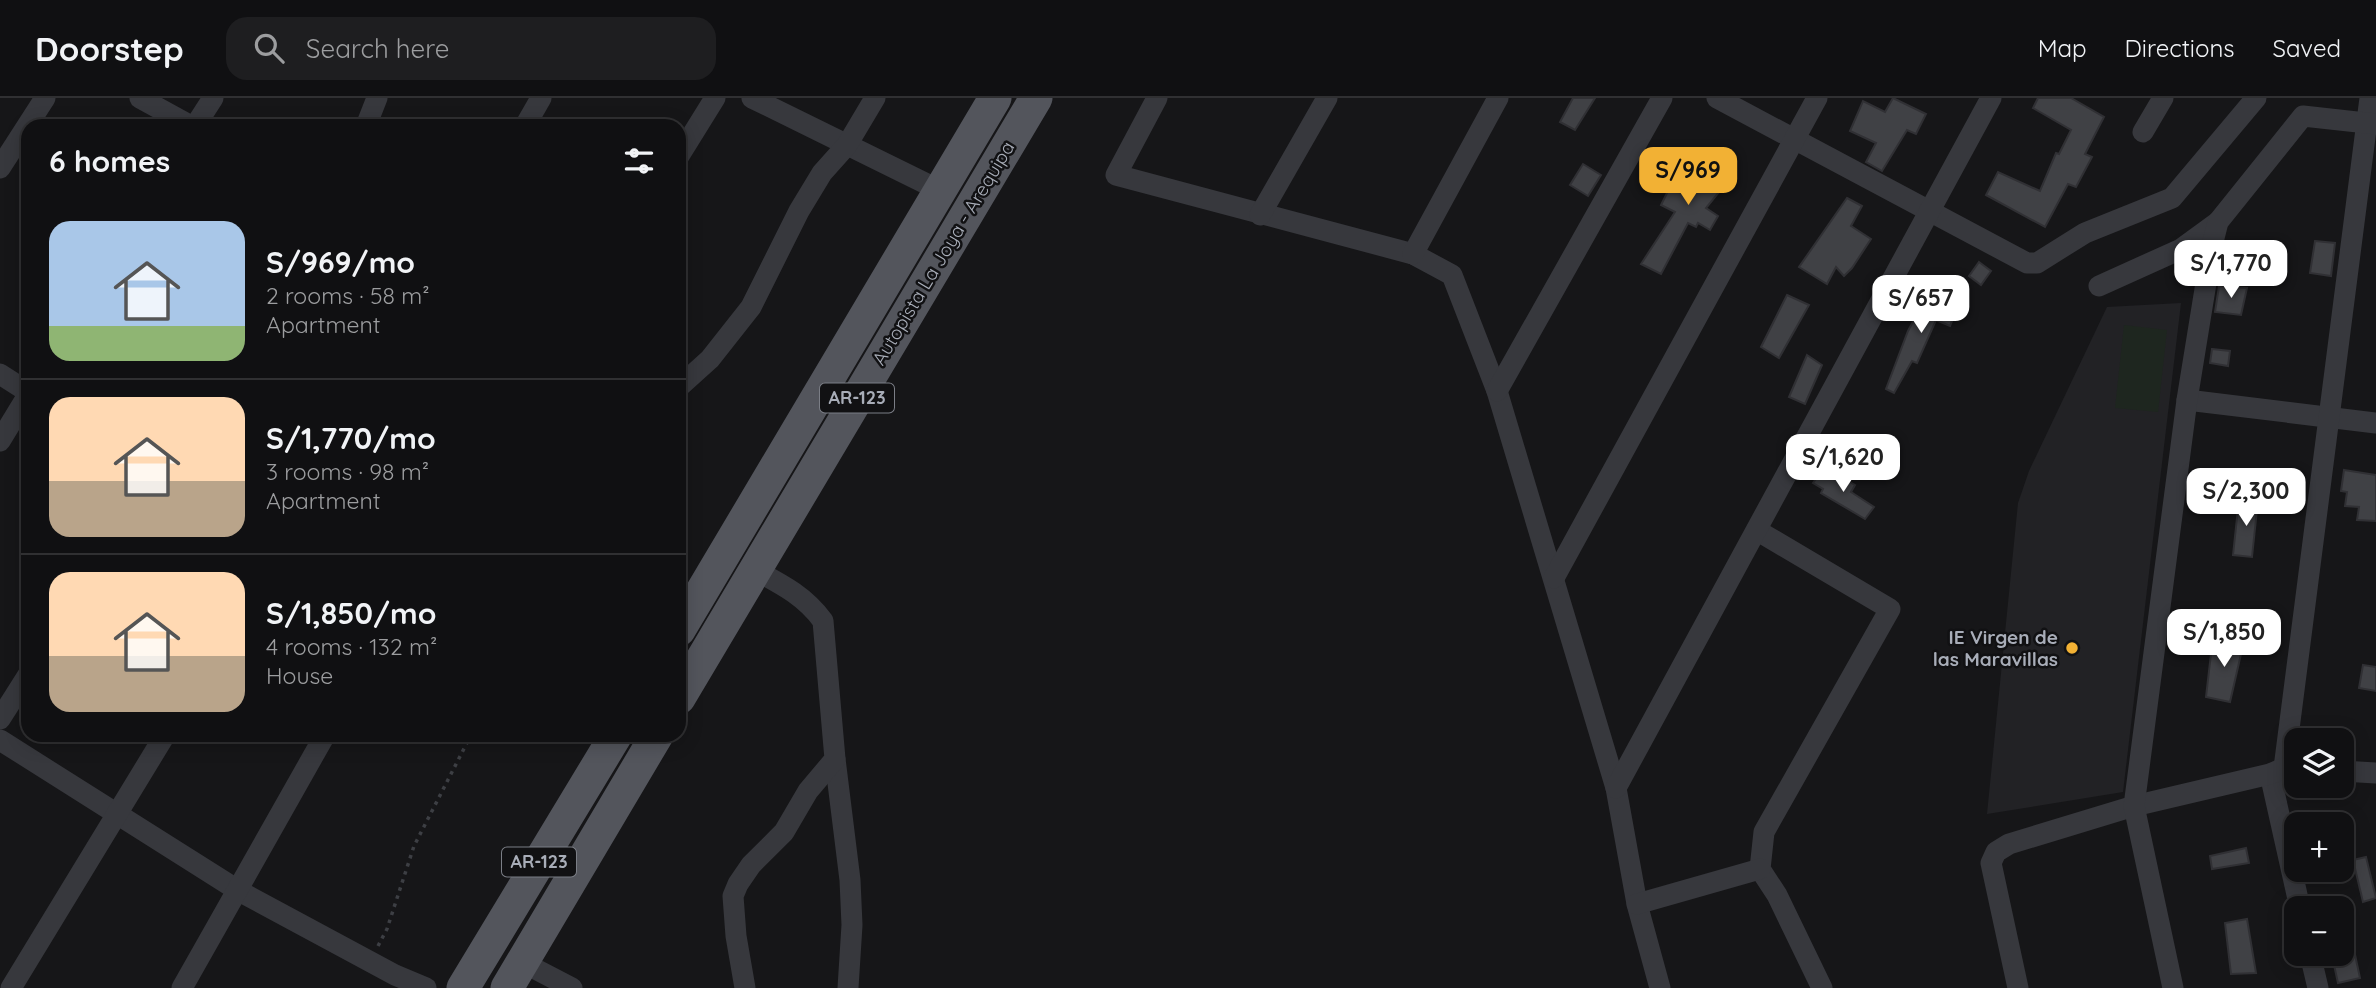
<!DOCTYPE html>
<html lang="en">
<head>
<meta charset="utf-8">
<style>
  body { margin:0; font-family:Quicksand,sans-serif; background:#1e1e20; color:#f1f3f6; height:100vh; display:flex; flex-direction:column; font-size:26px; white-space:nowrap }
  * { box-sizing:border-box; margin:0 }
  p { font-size:23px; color:#9c9d9f }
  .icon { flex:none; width:38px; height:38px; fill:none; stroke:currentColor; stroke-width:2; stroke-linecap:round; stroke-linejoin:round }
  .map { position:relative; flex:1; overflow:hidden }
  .sheet { position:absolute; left:21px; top:21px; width:665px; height:623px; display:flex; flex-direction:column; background:#101012; border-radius:21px; box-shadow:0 4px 18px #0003,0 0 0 2px #303032 }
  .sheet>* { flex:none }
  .tools { position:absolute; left:2284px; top:630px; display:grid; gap:14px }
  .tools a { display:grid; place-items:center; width:70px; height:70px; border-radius:14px; background:#101012; box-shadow:0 4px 18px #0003,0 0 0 2px #303032; font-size:35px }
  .price { position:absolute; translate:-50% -60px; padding:0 16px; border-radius:14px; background:#fff; color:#222; font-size:23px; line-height:46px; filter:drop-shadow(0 2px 4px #0008) }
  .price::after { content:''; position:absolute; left:50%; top:42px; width:21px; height:16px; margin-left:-10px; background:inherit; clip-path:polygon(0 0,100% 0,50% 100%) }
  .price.on { background:#f2b134; color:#111 }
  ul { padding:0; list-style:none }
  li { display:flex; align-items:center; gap:21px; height:175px; padding:0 28px }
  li+li { border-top:2px solid #303032 }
  li span { display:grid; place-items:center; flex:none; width:196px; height:140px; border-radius:21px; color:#555 }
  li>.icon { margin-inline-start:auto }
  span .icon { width:84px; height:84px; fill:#fffc; stroke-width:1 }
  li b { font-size:30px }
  h2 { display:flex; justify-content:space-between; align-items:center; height:84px; padding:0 28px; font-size:30px }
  header { display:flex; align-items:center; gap:42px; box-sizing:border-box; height:98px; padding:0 35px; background:#101012; border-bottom:2px solid #303032 }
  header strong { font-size:33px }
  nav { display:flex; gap:38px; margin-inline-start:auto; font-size:24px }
  .search { width:490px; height:63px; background:#1e1e20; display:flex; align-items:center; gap:18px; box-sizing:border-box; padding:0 24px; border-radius:21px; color:#9c9d9f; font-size:26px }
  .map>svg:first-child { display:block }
  .built { fill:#222225 }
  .green { fill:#1e261f }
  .building { fill:#404145; stroke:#303034; stroke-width:2 }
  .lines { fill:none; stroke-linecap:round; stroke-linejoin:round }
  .path { stroke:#3d3f44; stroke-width:3.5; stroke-dasharray:3.5 5; stroke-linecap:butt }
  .street { stroke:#37383d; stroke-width:21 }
  .primary { stroke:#53555c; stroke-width:33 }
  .poi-dot { fill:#f2b134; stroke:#111113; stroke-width:2.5 }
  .labels { text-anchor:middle; stroke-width:5; stroke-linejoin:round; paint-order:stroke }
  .shield { fill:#111113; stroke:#7b7e86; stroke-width:2 }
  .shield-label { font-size:18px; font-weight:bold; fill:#a8adb8 }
  .street-label { font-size:19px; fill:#a8adb8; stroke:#111113 }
  .poi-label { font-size:19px; font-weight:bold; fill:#a8adb8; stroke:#111113; text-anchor:end }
</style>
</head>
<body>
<header>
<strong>Doorstep</strong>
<div class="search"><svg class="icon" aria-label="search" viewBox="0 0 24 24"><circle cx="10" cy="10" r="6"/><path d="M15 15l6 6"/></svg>Search here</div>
<nav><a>Map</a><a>Directions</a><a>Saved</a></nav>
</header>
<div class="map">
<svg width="2376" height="890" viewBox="0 0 2376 890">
  <rect width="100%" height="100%" fill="#161618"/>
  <polygon class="built" points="2181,205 2123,694 1987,716 2018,405 2029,373 2107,209"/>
  <polygon class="green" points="2124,227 2167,232 2158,314 2115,310"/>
  <g class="building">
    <polygon points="1573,0 1595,0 1575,32 1560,24"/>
    <polygon points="1893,0 1926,16 1916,36 1907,32 1882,73 1866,64 1876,45 1850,33 1863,3 1885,14"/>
    <polygon points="2038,0 2071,0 2104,19 2085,56 2092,59 2076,89 2068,86 2045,129 1986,97 1998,74 2040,93 2056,55 2059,56 2071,32 2033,10"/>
    <polygon points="1698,53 1732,78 1706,110 1718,118 1710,132 1698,125 1696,129 1688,125 1661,176 1641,166 1675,114 1661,107 1669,91"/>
    <polygon points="1583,66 1601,77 1588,98 1570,87"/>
    <polygon points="1847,100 1862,108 1851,128 1871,141 1852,170 1844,178 1836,169 1827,186 1799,169"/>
    <polygon points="2315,143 2335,145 2331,178 2310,175"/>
    <polygon points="1979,164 1991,173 1981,187 1969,178"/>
    <polygon points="2219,188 2247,190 2241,217 2215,214"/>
    <polygon points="1932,196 1959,206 1950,228 1936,222 1917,265 1912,263 1894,295 1886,291 1908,233 1924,203 1928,205"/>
    <polygon points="1787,197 1809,207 1779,260 1761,249"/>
    <polygon points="2212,251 2230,253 2228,268 2210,265"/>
    <polygon points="1807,257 1822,267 1805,306 1789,299"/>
    <polygon points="2344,372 2376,377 2376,423 2357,422 2359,409 2345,408 2347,394 2341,393"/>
    <polygon points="1821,374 1830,380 1833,374 1855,387 1851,394 1874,409 1865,421 1821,395 1823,391 1813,385"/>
    <polygon points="2239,401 2258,402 2252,459 2233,457"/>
    <polygon points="2222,538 2244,543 2230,604 2206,599 2212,547 2220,548"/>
    <polygon points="2363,567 2376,569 2376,593 2359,590"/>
    <polygon points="2246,750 2249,765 2212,771 2210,758"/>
    <polygon points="2366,759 2376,800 2363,804 2353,762"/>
    <polygon points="2247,821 2256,875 2231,876 2225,825"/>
    <polygon points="2354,852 2360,880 2338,885 2332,858"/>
  </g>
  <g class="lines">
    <polyline class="path" points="378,848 387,831 414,748 471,637"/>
    <g class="street">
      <polyline points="140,0 191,28"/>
      <polyline points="752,0 939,92"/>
      <polyline points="1157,0 1116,77 1413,156 1452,177 1497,293 1616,690 1637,806 1660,890"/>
      <polyline points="1717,0 2027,165 2037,165 2085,135 2172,100 2256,0"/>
      <polyline points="195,28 213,0"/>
      <polyline points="366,28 377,0"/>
      <polyline points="525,28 541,0"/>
      <polyline points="2143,34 2163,0"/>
      <polyline points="679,58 715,0"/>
      <polyline points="0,70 45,0"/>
      <polyline points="1260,117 1327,0"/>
      <polyline points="1413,156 1498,0"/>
      <polyline points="2099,188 2181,151 2218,124"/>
      <polyline points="0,276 28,294"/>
      <polyline points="679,289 710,261 751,209 799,113 822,75 847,47 875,0"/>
      <polyline points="1497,293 1662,0"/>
      <polyline points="2187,302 2376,325"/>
      <polyline points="0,343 28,297"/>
      <polyline points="1758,433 1890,511 1764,734 1760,771 1777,797 1822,890"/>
      <polyline points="1554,480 1817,0"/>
      <polyline points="0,621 28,577"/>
      <polyline points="0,642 239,793 395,877 426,890"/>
      <polyline points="835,661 850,782 852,827 848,890"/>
      <polyline points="2284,670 2370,0"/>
      <polyline points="2342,673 2376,675"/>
      <polyline points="2270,676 2300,810"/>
      <polyline points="1616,690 1991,0"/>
      <polyline points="1637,806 1760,771"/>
      <polyline points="2310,856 2318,890"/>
      <polyline points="522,864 572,890"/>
      <polyline points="11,890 165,637"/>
      <polyline points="182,890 325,637"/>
      <path d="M 745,890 L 736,838 L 733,798 L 738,786 L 751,767 L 784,734 L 808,693 L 835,661 L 823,523 C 805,498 781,486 755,472"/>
      <polyline points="2018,890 1991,765 1996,754 2009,746 2134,708 2270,676 2284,670 2296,670"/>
      <polyline points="2173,890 2134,708 2187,302 2212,148 2218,124 2303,18 2376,26"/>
    </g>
    <g class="primary">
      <polyline points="679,532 995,0"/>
      <polyline points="679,600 1036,0"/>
      <polyline points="463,890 616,637"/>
      <polyline points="507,890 657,637"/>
    </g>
  </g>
  <circle class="poi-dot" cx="2072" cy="550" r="7"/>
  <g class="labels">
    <g class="shield">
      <rect x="820" y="285.5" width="74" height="29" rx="5"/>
      <rect x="502" y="749.5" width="74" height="29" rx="5"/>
    </g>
    <g class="shield-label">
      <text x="857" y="306">AR-123</text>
      <text x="539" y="770">AR-123</text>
    </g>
    <g class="street-label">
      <text transform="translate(943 155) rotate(-59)" y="7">Autopista La Joya - Arequipa</text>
    </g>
    <g class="poi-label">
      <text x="2058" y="546">IE Virgen de<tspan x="2058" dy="22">las Maravillas</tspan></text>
    </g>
  </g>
</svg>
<div class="tools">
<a><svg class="icon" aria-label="layers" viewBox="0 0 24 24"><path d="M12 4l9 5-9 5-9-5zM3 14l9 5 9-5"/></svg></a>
<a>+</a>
<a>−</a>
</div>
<b class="price on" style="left:1688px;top:109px">S/969</b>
<b class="price" style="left:2231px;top:202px">S/1,770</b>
<b class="price" style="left:1921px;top:237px">S/657</b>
<b class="price" style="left:1843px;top:396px">S/1,620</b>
<b class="price" style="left:2246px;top:430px">S/2,300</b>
<b class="price" style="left:2224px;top:571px">S/1,850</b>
<section class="sheet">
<h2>6 homes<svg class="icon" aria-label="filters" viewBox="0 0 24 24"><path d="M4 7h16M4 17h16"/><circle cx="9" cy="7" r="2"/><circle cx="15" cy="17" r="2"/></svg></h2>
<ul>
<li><span style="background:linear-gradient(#a9c7e8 75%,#8fb573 0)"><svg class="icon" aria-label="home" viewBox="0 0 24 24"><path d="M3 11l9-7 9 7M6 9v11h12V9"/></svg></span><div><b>S/969/mo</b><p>2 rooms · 58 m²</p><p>Apartment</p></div></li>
<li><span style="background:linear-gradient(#ffd9b3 60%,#b9a48a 0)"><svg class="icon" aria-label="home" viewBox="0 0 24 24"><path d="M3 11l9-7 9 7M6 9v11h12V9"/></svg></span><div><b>S/1,770/mo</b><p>3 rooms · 98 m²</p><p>Apartment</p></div></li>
<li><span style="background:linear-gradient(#ffd9b3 60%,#b9a48a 0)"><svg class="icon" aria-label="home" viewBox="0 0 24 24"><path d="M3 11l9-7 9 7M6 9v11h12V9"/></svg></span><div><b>S/1,850/mo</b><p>4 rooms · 132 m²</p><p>House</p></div></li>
</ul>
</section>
</div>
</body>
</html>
